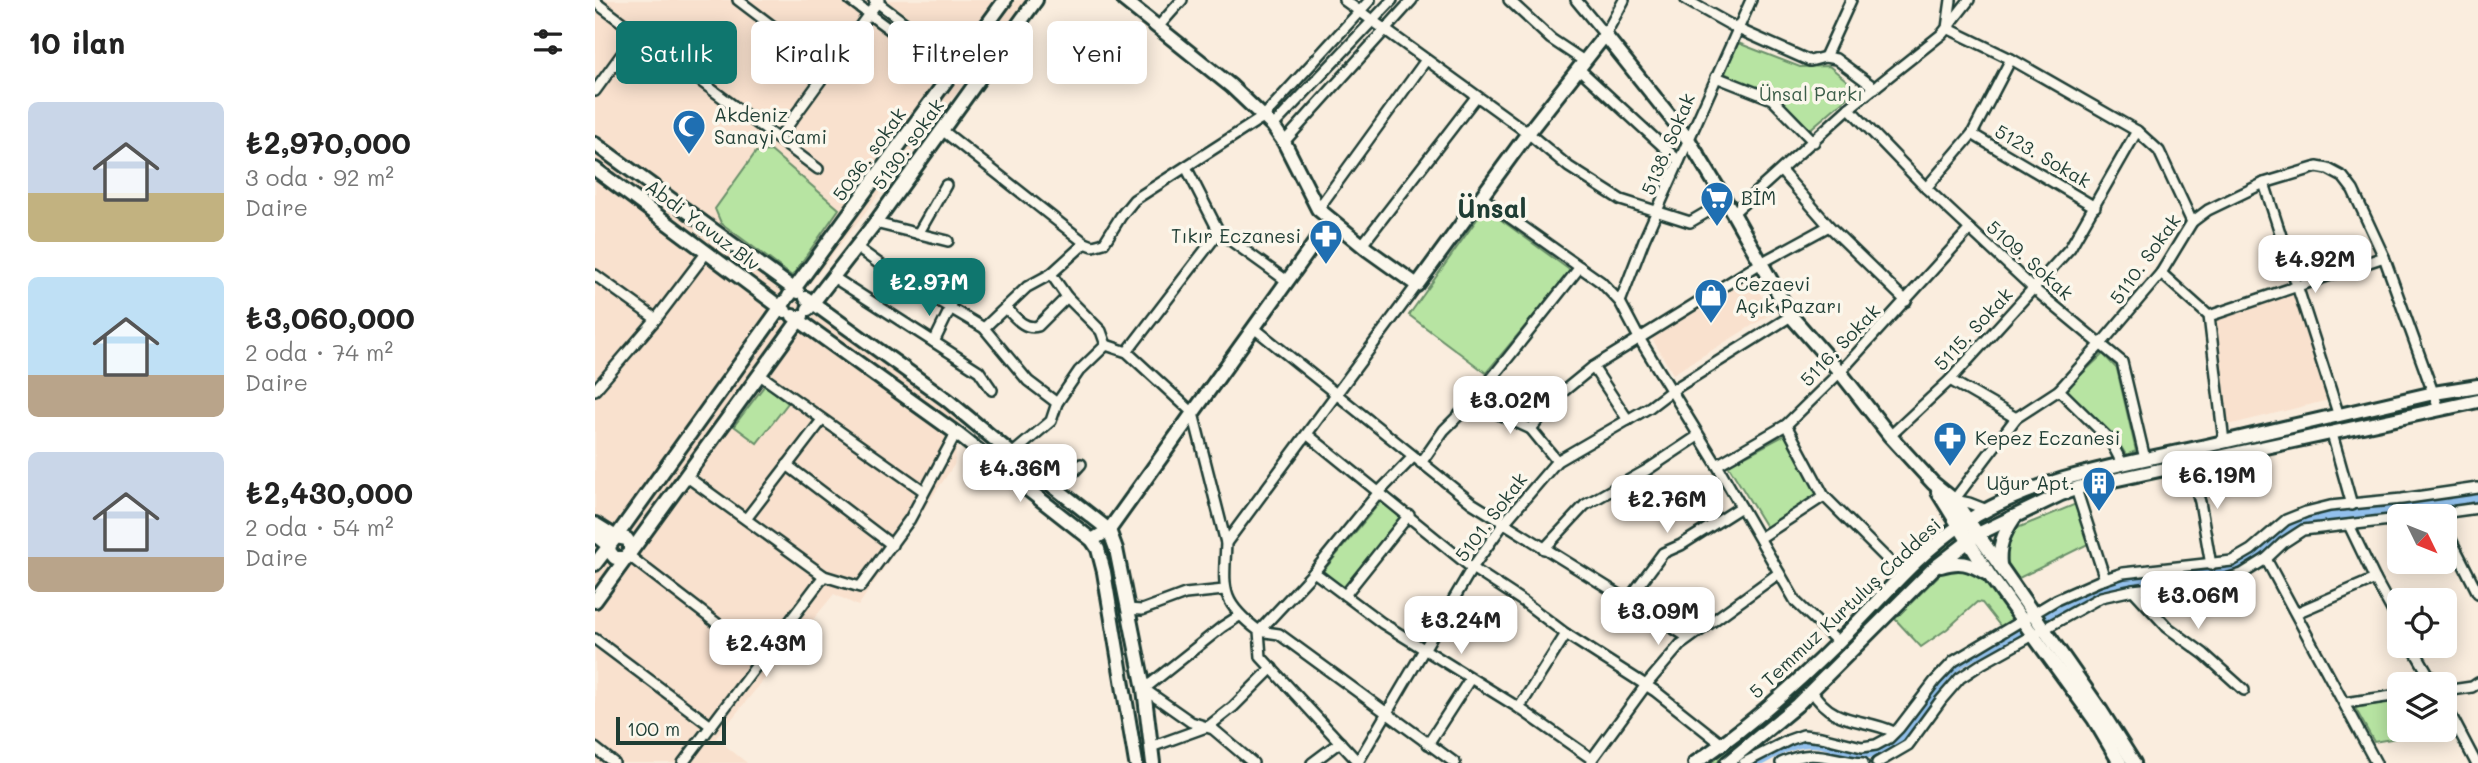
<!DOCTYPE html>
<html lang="tr">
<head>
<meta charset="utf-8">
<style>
  body { margin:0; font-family:Mali,sans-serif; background:#f6f6f6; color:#222; height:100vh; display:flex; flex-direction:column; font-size:26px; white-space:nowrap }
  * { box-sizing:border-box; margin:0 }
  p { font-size:23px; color:#767676 }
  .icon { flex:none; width:38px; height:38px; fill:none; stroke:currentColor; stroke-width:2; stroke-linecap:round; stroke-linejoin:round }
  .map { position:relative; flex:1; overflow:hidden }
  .sheet { display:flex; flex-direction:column; background:#fff; width:595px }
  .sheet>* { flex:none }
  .hud { position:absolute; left:21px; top:21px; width:665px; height:63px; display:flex; gap:14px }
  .needle { width:46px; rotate:133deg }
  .controls { position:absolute; left:1792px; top:504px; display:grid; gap:14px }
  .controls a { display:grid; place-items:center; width:70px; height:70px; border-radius:10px; background:#fff; box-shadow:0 4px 18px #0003; font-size:35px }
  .scale { position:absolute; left:21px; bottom:18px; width:110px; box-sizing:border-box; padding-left:7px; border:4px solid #1f3d34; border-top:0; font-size:19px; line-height:24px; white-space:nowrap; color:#1f3d34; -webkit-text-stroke:5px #fbf7ec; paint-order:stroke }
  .price { position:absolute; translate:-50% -60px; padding:0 16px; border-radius:14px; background:#fff; color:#222; font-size:23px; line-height:46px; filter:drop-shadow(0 2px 4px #0008) }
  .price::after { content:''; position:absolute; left:50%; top:42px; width:21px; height:16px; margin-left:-10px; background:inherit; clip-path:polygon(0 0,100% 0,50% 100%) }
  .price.active { background:#0f766e; color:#fff }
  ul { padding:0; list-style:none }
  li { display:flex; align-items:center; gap:21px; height:175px; padding:0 28px }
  li span { display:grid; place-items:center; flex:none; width:196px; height:140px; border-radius:10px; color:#555 }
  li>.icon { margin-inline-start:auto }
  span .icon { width:84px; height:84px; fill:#fffc; stroke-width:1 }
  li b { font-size:30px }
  h2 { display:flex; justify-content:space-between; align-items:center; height:84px; padding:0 28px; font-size:30px }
  .pill { padding:0 24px; border-radius:10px; background:#fff; box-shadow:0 4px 18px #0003; font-size:24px; line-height:63px }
  .pill.active { background:#0f766e; color:#fff }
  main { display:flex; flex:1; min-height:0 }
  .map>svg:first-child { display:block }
  .built { fill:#f9e1ce }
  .green { fill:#b7e4a2; stroke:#6b906b; stroke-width:2 }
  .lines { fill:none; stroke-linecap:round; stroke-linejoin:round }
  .canal { stroke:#92c0ec; stroke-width:8 }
  .street-casing { stroke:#1f3d34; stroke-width:14 }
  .secondary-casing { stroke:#1f3d34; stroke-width:18 }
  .street { stroke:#fbf7ec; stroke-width:9 }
  .secondary { stroke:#fbf7ec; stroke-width:12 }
  .labels { text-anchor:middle; stroke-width:7; stroke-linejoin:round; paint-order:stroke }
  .park-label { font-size:19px; fill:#3d5e4a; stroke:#fbf7ec }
  .poi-label { font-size:19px; fill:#1f3d34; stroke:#fbf7ec; text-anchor:start }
  .street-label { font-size:19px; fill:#1f3d34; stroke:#fbf7ec }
  .district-label { font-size:26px; font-weight:bold; fill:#1f3d34; stroke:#fbf7ec }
</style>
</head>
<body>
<main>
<section class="sheet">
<h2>10 ilan<svg class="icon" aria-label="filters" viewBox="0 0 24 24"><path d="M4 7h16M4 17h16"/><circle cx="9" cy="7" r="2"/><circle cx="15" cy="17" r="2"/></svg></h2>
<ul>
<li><span style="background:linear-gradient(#c9d6e8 65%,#c2b280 0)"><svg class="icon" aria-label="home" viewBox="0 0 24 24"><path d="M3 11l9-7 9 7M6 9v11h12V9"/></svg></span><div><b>₺2,970,000</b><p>3 oda · 92 m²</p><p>Daire</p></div></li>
<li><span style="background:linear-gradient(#bfe0f5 70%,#b9a48a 0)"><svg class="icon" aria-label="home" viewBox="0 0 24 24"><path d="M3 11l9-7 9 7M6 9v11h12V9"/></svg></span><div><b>₺3,060,000</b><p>2 oda · 74 m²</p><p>Daire</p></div></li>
<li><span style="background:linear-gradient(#c9d6e8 75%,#b9a48a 0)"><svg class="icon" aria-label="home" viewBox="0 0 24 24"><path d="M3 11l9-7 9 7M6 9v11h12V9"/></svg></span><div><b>₺2,430,000</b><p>2 oda · 54 m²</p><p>Daire</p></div></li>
</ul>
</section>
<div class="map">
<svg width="1883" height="763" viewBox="0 0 1883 763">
  <rect width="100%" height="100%" fill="#faedde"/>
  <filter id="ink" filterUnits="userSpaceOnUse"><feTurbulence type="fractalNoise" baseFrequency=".0143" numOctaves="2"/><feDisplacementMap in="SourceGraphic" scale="14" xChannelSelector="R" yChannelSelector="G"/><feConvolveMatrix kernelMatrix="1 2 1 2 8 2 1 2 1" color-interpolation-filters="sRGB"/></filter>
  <g filter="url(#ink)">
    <g class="built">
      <polygon points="0,0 433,0 202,301 366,421 359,465 263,606 239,594 121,738 152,763 0,763"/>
      <polygon points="1155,275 1176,314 1078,374 1056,337"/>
      <polygon points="1701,294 1734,400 1633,425 1619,317"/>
    </g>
    <g class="green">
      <polygon points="1143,43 1205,67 1234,66 1262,89 1213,131 1185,99 1129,73"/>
      <polygon points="176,151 244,209 197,276 126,223 120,209 161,152"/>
      <polygon points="890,208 976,271 891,373 814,315"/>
      <polygon points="1508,354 1522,369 1541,451 1531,455 1522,440 1470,390"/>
      <polygon points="170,385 193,403 162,443 139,426"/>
      <polygon points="1190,435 1224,495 1175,527 1171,527 1133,465"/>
      <polygon points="786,501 809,519 751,590 728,571"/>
      <polygon points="1481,504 1495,543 1422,579 1410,560 1415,538 1420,529"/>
      <path d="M 1352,540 L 1357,546 L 1203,695 L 1122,763 L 1115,763 C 1199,694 1276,618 1352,540 Z"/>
      <polygon points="1352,567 1378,571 1390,579 1421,618 1406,627 1387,603 1382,602 1352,629 1326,647 1300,619"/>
      <polygon points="1804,700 1804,730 1850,730 1850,717 1855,729 1779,742 1760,708"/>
    </g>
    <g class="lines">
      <g class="canal">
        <path d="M 1453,615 C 1503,583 1534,580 1591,574 C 1606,572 1624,572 1639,568 C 1667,559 1682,529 1710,520 L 1883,498"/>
        <path d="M 1163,763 C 1178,755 1195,744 1213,743 C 1238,741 1259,762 1285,751 C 1321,737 1333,691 1360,668 C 1379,653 1405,643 1426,633"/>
      </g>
      <defs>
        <g id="street">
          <polyline points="143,0 234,69"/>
          <polyline points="255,0 355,74"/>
          <polyline points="279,0 363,63"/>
          <polyline points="749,0 933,133 974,167 1026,200 1095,222 1131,201"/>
          <polyline points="914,0 956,39 989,61"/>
          <polyline points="981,0 1010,35 1029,0"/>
          <polyline points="1091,0 1143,29 1215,61 1230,57 1241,59 1280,88"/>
          <polyline points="1374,0 1352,28 1416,59 1542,131 1564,151 1597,222"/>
          <polyline points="0,2 223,169"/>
          <polyline points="563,27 587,0"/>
          <polyline points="1230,57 1256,0"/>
          <polyline points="983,68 1084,161"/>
          <polyline points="1121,77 1177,99 1219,142"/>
          <polyline points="0,91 42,33"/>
          <polyline points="1254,108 1331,188 1439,289 1527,362 1550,459"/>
          <polyline points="678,126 797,0"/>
          <polyline points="347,130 490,243 498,246 509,243 526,216 539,200 668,117 775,0"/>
          <polyline points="1377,134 1500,207"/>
          <polyline points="183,139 284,0"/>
          <polyline points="689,142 817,0"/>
          <polyline points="1186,171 1234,226 1311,301"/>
          <polyline points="1669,183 1744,416"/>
          <polyline points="1331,188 1377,134 1416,59"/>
          <polyline points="886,197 1006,282 1025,302 1044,338 1122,465 1201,602 1243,642"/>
          <polyline points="723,209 831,60"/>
          <polyline points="1138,213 1254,108 1347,34 1352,28 1356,0"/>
          <polyline points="280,223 353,241"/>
          <polyline points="624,232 692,281"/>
          <polyline points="323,234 351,185"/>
          <polyline points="767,245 881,97"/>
          <polyline points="261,247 301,276 389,328 433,381 462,403"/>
          <polyline points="1566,273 1614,316 1629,442"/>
          <polyline points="456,274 472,297 506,331 511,345"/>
          <polyline points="0,275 61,319"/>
          <polyline points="238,277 384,371 397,390"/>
          <polyline points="1025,302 1049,240 1156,0"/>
          <path d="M 411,308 C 420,317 429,330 443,326 L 472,297"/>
          <polyline points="1614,316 1789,257"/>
          <polyline points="389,328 432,287 456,274 490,243"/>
          <polyline points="659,328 877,503 1094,638"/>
          <polyline points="339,342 356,307"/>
          <polyline points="532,352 624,232 591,167"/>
          <polyline points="998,367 1033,420"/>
          <polyline points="165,375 329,491"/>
          <polyline points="1355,380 1421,418"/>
          <polyline points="0,390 61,319 112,252"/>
          <polyline points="1464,390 1515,440 1528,465"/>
          <polyline points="881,398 903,414 936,429 962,461"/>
          <polyline points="1191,425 1229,496 1308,575"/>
          <polyline points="936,429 965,394 998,367 1166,263 1234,226"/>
          <polyline points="1737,434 1757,505"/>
          <polyline points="713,435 877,568 929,602 971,634 1060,691 1128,745"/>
          <polyline points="1295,436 1355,380 1475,248 1542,131"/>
          <polyline points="417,454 456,421 462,403 484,371 511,345 532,352 598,413 631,543"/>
          <polyline points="826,463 849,430 881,398 985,267"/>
          <polyline points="1594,464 1605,502 1616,565"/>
          <polyline points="192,465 297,545"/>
          <polyline points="1122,465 1191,425 1245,372 1375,229"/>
          <polyline points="91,476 229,576 265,587 315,519 361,433"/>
          <polyline points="463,489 486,464"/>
          <polyline points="1481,489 1510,579"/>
          <polyline points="1392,510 1374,503 1359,500 1421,418 1464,390 1505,345 1566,273 1597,222 1613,210 1669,183 1722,167 1733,169 1748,177 1758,190 1789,257 1844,409"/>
          <polyline points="1825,516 1883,508"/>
          <polyline points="151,519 227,420"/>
          <polyline points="1754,525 1780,579 1804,623"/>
          <polyline points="1850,528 1883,593"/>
          <polyline points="1165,538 1229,496"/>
          <polyline points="949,549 990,505 1052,470 1103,436"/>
          <polyline points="33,555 167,658"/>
          <polyline points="1671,559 1781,763"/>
          <polyline points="719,572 787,623 924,708 997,759"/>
          <polyline points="1538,590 1572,627 1609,654 1649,690"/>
          <polyline points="750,595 814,515"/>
          <polyline points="1034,599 1068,553 1086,545 1146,507"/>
          <polyline points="532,609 547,610 590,594 629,590"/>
          <polyline points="1701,613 1780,579"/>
          <polyline points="644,616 627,627 549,689 596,722 618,729 658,763"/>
          <polyline points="664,631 684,634 860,763"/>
          <polyline points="664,631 719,572 784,492 818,457"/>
          <polyline points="0,639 116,726"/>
          <polyline points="1817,646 1839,684"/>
          <path d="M 1217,691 C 1238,726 1267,717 1299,732"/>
          <polyline points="1850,691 1877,687 1883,683"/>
          <polyline points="1750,703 1804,695"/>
          <polyline points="1850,704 1881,763"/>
          <polyline points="924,708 971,634"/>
          <polyline points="833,744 875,679"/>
          <polyline points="556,747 614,726 638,707 677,668"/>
          <polyline points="0,748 19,763"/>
          <polyline points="763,762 877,568 909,523 962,461 1055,407 1076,391 1196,316"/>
          <polyline points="88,763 229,576"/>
          <polyline points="717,763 745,742"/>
          <path d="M 764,763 L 666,657 L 664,631 C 624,601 629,589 631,543 L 822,285"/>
          <polyline points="997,763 997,759 1051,685 1085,645 1184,573"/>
          <polyline points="1149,763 1194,740 1208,735 1226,737 1267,747 1281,745 1294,738 1304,728 1340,681 1359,661 1461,600 1504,581 1528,573 1637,561 1656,550 1691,520 1711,512 1735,506 1807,499 1883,488"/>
          <path d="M 1186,763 C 1221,747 1233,760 1268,763"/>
          <polyline points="1282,763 1313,745 1346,700 1365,678 1388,663 1506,597 1538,590 1628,580 1647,574 1671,559 1688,543 1708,530 1804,519"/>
        </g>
        <g id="secondary">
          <polyline points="529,0 636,86 678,126 689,142 723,209 773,250 822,285 933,133 1010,35 1093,139 1138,213 1196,316 1245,372 1295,436 1338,483 1359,500 1506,711 1539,763"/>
          <polyline points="0,144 203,292"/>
          <polyline points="0,169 190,311"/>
          <polyline points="194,296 410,0"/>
          <polyline points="211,298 351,399 417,454 514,530 521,549 549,689 558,763"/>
          <polyline points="213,309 280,223 441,0"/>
          <polyline points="198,316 361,433 497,540 503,549 509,572 541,763"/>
          <polyline points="1343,492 1393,573 1499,719 1525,763"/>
          <polyline points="0,524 21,537 32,539 35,544 35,552 29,558 20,558 15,552 14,546 0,535"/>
          <polyline points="497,540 514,530 736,220"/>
          <polyline points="0,564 21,537 190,301"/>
          <path d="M 1346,566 C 1365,560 1374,563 1391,573"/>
          <path d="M 1405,566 C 1403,547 1408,534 1419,518"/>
          <polyline points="0,601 207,316"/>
          <path d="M 1100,763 C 1152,728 1198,687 1242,643 C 1284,602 1320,555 1369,523 C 1440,477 1530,464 1611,446 C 1687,429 1763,410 1839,393 L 1883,386"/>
          <polyline points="1132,763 1202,705 1339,568 1383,534 1466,494 1486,487 1883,401"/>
        </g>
      </defs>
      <use href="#street" class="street-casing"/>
      <use href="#secondary" class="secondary-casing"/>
      <use href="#street" class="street"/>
      <use href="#secondary" class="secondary"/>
    </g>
  </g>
  <defs>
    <symbol id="mosque-pin" viewBox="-11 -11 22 30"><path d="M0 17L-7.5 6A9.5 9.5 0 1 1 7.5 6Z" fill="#1f6fb2" stroke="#fbf7ec"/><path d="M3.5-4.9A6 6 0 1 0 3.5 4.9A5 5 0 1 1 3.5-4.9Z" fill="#fff"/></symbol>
    <symbol id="supermarket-pin" viewBox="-11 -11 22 30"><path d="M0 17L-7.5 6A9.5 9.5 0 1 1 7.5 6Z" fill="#1f6fb2" stroke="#fbf7ec"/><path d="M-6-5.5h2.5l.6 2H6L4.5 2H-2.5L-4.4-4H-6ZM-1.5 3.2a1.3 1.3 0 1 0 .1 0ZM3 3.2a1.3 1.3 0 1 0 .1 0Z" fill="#fff"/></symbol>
    <symbol id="pharmacy-pin" viewBox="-11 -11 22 30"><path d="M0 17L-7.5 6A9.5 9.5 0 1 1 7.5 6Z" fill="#1f6fb2" stroke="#fbf7ec"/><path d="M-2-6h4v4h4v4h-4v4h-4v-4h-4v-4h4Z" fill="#fff"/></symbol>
    <symbol id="shop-pin" viewBox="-11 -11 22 30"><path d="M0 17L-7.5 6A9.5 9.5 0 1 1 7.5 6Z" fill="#1f6fb2" stroke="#fbf7ec"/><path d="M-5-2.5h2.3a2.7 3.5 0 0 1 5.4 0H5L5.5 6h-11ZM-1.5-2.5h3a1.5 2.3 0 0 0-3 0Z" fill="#fff"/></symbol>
    <symbol id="building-pin" viewBox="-11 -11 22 30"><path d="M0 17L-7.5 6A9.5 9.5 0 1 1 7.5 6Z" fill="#1f6fb2" stroke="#fbf7ec"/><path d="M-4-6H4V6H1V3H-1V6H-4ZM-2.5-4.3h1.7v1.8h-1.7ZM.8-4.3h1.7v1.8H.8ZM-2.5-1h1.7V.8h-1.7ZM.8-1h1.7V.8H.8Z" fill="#fff"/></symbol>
  </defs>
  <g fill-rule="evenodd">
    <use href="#mosque-pin" x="75" y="107" width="38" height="52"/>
    <use href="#supermarket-pin" x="1103" y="179" width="38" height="52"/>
    <use href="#pharmacy-pin" x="712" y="217" width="38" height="52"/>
    <use href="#shop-pin" x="1097" y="276" width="38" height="52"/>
    <use href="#pharmacy-pin" x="1336" y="419" width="38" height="52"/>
    <use href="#building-pin" x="1485" y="464" width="38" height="52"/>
  </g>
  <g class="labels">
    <g class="park-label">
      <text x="1216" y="101">Ünsal Parkı</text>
    </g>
    <g class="poi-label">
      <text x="119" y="122">Akdeniz<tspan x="119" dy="22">Sanayi Cami</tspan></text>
      <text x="1146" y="205">BİM</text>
      <text x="706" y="243" text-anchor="end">Tıkır Eczanesi</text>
      <text x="1140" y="291">Cezaevi<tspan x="1140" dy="22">Açık Pazarı</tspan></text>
      <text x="1380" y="445">Kepez Eczanesi</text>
      <text x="1480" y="490" text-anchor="end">Uğur Apt.</text>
    </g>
    <g class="street-label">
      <text transform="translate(313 144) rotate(-54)" y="7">5130. sokak</text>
      <text transform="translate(1073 144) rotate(-67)" y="7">5138. Sokak</text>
      <text transform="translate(274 154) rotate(-54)" y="7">5036. sokak</text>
      <text transform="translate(1448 156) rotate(30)" y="7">5123. Sokak</text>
      <text transform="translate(108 225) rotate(37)" y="7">Abdi Yavuz Blv</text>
      <text transform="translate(1550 259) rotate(-54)" y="7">5110. Sokak</text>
      <text transform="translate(1435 260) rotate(42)" y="7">5109. Sokak</text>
      <text transform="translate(1378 329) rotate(-47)" y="7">5115. Sokak</text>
      <text transform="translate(1245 345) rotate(-46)" y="7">5116. Sokak</text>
      <text transform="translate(896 517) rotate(-53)" y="7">5101. Sokak</text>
      <text transform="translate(1250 608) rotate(-43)" y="7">5 Temmuz Kurtuluş Caddesi</text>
    </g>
    <g class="district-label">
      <text x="897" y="218">Ünsal</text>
    </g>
  </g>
</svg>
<div class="controls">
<a><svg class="needle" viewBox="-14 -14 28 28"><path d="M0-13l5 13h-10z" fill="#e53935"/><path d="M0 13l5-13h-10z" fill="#767676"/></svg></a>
<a><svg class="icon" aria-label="locate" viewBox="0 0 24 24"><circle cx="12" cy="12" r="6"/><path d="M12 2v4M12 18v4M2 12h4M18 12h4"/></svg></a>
<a><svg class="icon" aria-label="layers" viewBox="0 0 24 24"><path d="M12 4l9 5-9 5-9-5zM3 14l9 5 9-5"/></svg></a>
</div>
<div class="scale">100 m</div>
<b class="price" style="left:1720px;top:295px">₺4.92M</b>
<b class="price active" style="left:334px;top:318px">₺2.97M</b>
<b class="price" style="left:915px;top:436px">₺3.02M</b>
<b class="price" style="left:425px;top:504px">₺4.36M</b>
<b class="price" style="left:1622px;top:511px">₺6.19M</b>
<b class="price" style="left:1072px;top:535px">₺2.76M</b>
<b class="price" style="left:1603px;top:631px">₺3.06M</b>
<b class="price" style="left:1063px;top:647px">₺3.09M</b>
<b class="price" style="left:866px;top:656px">₺3.24M</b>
<b class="price" style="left:171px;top:679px">₺2.43M</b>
<div class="hud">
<a class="pill active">Satılık</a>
<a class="pill">Kiralık</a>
<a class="pill">Filtreler</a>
<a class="pill">Yeni</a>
</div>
</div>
</main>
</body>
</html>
